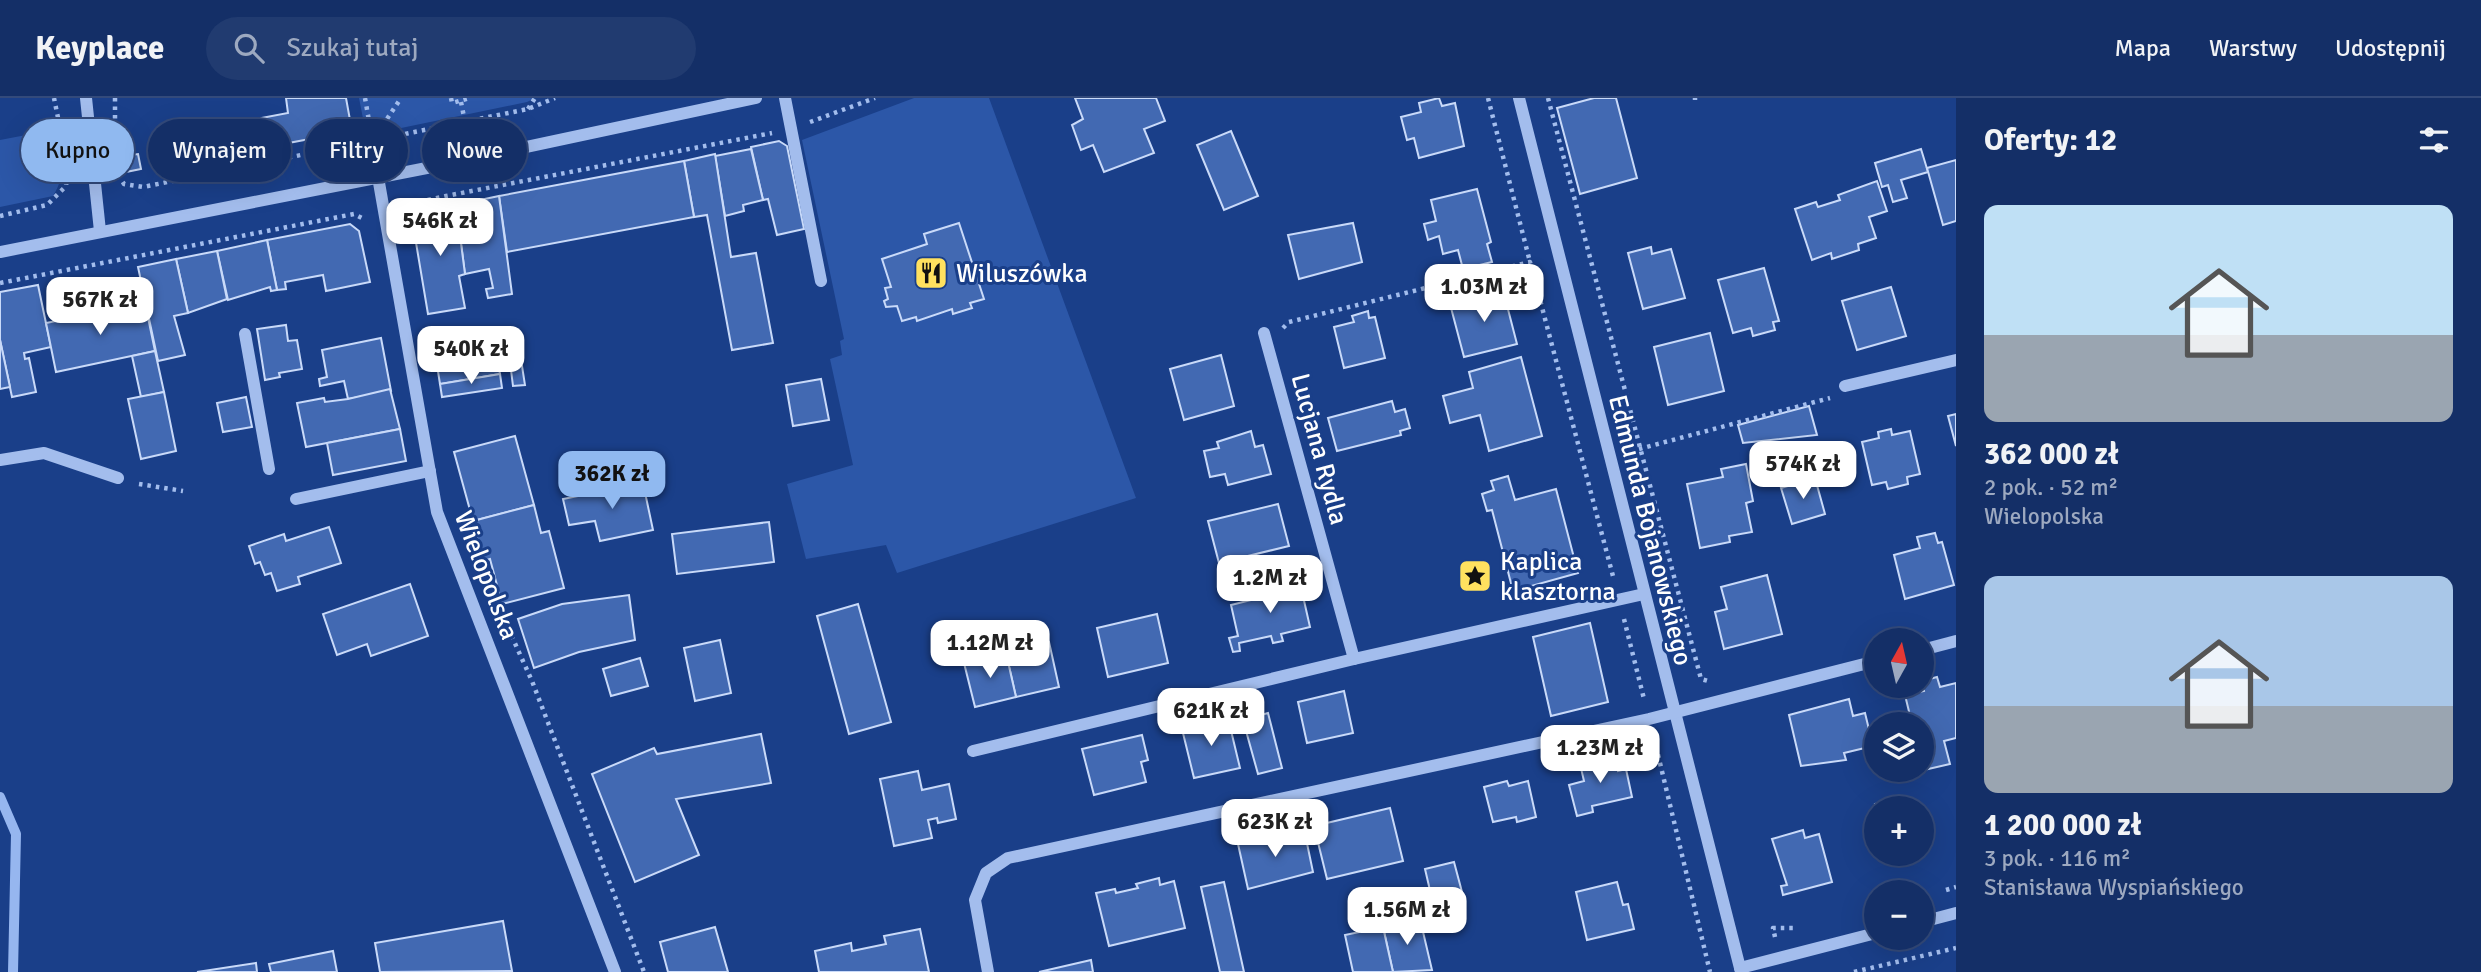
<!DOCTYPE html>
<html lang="pl">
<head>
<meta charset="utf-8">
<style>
  body { margin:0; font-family:Signika,sans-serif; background:#213b70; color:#f1f3f6; height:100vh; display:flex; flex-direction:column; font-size:26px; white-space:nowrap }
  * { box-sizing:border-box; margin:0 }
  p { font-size:23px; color:#9da9c0 }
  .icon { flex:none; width:38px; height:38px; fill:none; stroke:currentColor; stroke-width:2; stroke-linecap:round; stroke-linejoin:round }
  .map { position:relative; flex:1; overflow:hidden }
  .side { display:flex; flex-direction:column; background:#142f67; width:525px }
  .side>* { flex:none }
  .top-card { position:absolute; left:21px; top:21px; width:665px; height:63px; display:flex; gap:14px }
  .needle { width:46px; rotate:8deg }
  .fabs { position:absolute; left:1864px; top:530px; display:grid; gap:14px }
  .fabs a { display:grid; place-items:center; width:70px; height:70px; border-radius:50%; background:#142f67; box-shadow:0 7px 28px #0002,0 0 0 2px #334a7b; font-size:35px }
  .price { position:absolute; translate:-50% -60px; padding:0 16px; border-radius:14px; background:#fff; color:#222; font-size:23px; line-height:46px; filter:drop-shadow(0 2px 4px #0008) }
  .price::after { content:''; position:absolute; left:50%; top:42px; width:21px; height:16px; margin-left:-10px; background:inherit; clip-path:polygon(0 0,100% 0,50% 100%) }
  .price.on { background:#90b9f0; color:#111 }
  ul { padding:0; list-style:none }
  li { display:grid; align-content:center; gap:14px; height:371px; padding:0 28px }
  li span { display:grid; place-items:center; height:217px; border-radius:14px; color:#555 }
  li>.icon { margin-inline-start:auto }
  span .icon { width:126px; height:126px; fill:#fffc; stroke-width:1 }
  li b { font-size:30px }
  h2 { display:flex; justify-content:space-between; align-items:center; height:84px; padding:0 28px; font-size:30px }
  .chip { padding:0 24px; border-radius:32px; background:#142f67; box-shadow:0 7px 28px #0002,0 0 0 2px #334a7b; font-size:24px; line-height:63px }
  .chip.on { background:#90b9f0; color:#111 }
  header { display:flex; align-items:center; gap:42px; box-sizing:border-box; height:98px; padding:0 35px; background:#142f67; border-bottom:2px solid #334a7b }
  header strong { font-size:33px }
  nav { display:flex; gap:38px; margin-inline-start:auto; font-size:24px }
  .search { width:490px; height:63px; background:#213b70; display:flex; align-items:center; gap:18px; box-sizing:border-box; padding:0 24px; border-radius:38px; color:#9da9c0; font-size:26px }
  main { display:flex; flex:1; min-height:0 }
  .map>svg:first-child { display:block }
  .green { fill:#2c57a8 }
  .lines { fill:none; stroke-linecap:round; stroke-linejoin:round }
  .stream { stroke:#96b6ef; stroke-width:10 }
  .building { fill:#4269b2; stroke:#c9daf9; stroke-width:2 }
  .path { stroke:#a3bded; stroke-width:4.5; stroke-dasharray:3.5 5; stroke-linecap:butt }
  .minor { stroke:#a3bded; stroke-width:12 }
  .labels { text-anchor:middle; stroke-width:6; stroke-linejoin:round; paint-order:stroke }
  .poi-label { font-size:26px; fill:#fff; stroke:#1a3f89; text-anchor:start }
  .street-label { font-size:26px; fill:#fff; stroke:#1a3f89 }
</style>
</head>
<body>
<header>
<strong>Keyplace</strong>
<div class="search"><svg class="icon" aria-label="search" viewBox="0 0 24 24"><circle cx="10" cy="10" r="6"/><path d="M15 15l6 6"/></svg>Szukaj tutaj</div>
<nav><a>Mapa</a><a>Warstwy</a><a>Udostępnij</a></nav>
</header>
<main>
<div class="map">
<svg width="1956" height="874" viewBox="0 0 1956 874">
  <rect width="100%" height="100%" fill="#1a3f89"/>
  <g class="green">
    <polygon points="359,0 535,0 527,4 377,35 376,29 365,31"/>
    <polygon points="914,0 989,0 1136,400 897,475 886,447 806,461 787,386 853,367 830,261 842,257 840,243 844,241 802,42"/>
    <path d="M 47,33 L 54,37 C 60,59 67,77 53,98 L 0,109 L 0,42 Z"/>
  </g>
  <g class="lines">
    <polyline class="stream" points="0,699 16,736 13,874"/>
  </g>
  <g class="building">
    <polygon points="286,0 346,0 352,33 262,50 256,21 288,15"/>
    <polygon points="1075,0 1156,0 1165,23 1144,31 1154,55 1104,74 1093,47 1081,52 1072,27 1083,21"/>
    <polygon points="1439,0 1442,8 1455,5 1464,48 1419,60 1414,40 1407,42 1401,19 1421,14 1419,5"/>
    <polygon points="1594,0 1616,0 1637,80 1580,96 1557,10"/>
    <polygon points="1231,33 1258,98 1224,112 1197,47"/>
    <polygon points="779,43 787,48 804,131 777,137 768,101 763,102 751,49"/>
    <polygon points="751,51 763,102 743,107 744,113 725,118 715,58"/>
    <polygon points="1921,51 1928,74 1901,82 1907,100 1893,104 1888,87 1882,89 1875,65"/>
    <polygon points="138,56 141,71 126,74 123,58"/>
    <polygon points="715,56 731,159 756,155 773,245 732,252 707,117 694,119 684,63"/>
    <polygon points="1956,62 1956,123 1943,127 1927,70"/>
    <polygon points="684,63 694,119 507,154 499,98"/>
    <polygon points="1877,83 1887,113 1869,119 1876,140 1858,146 1859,152 1832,161 1831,155 1812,162 1795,111 1816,104 1818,109 1840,102 1838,97"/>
    <polygon points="1477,91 1491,144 1487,146 1492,164 1463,171 1458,152 1443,156 1439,138 1428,142 1424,126 1436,123 1431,102"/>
    <polygon points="499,98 512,196 488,200 486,191 493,190 489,171 465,176 456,107"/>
    <polygon points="456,107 465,176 459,178 465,210 428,216 411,115"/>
    <polygon points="959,125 984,201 970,205 972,210 953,216 952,211 917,223 916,219 902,223 897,208 886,209 884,203 888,201 885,190 891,189 882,161 927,146 924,136"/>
    <polygon points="1353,125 1362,164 1299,181 1288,137"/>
    <polygon points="350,126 359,133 370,184 326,193 323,177 285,184 286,191 277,192 267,142"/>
    <polygon points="267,142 277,192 271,193 270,189 228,202 217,153"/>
    <polygon points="1651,149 1652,156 1671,151 1685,200 1643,211 1628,155"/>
    <polygon points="217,153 227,201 188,215 176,161"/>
    <polygon points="176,161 188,215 174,218 185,257 158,263 138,169"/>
    <polygon points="1764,170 1779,223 1773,224 1775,232 1753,238 1751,230 1733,235 1718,182"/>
    <polygon points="38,187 51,249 24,255 25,261 29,260 36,294 12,299 0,242 0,194"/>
    <polygon points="1891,189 1906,238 1857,252 1842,203"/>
    <polygon points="1503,192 1517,246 1464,259 1450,206"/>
    <polygon points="145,205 155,253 56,274 46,225"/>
    <polygon points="1368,213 1369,220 1375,219 1385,260 1344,270 1334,229 1354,224 1352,218"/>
    <polygon points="286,227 288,243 297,242 302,271 279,275 280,279 265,282 257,231"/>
    <polygon points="1710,235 1724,293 1668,307 1654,249"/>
    <polygon points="381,240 391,293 348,301 344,283 320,288 319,281 327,279 322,252"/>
    <polygon points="0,242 10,289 0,291"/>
    <polygon points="519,249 525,287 513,288 510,264 498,266 500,276 440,286 436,261"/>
    <polygon points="155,253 164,294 141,299 132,258"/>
    <polygon points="1221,257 1234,308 1184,322 1170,271"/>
    <polygon points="1521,259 1542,338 1489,353 1480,317 1450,325 1443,298 1473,290 1469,274"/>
    <polygon points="500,276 502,290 442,299 440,286"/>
    <polygon points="821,281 829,322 793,328 786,287"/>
    <polygon points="390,291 400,331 306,349 297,305 324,300 325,304 348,301"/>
    <polygon points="164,294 176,353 141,361 128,301"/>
    <polygon points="246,299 252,329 223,334 217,305"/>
    <polygon points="1392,303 1395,314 1405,311 1410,330 1400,333 1401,337 1337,353 1328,320"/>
    <polygon points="1809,308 1817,337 1743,345 1738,327"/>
    <polygon points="1956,316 1956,348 1948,318"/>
    <polygon points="400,331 406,363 333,377 327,345"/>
    <polygon points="1891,331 1892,337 1910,333 1920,376 1907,379 1908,386 1888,391 1886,384 1872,387 1862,344 1879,340 1878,334"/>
    <polygon points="1251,333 1255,349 1263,347 1271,376 1228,387 1225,376 1210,379 1204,353 1219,350 1217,344"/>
    <polygon points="515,338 534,407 473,423 454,354"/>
    <polygon points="1746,366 1753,403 1746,405 1752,434 1729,438 1730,444 1700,450 1687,386 1723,379 1721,371"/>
    <polygon points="1508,378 1515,402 1556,391 1578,475 1513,493 1492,412 1487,413 1482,396 1494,392 1491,383"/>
    <polygon points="1815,380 1825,416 1792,426 1781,390"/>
    <polygon points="643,385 653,432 600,443 595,423 569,427 563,401"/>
    <polygon points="1278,406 1289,448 1219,465 1208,423"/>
    <polygon points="534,407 541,435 549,433 564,490 502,506 490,461 483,463 473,423"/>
    <polygon points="769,424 774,464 677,476 672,436"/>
    <polygon points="329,429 341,465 298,479 300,486 277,493 271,475 265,477 260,464 255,466 249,448 284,436 286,443"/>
    <polygon points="1935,435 1938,445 1942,444 1954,487 1905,501 1894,457 1920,450 1917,439"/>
    <polygon points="1767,477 1782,536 1724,551 1715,514 1727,511 1721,489"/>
    <polygon points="1300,485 1310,529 1281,536 1283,543 1273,545 1271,538 1239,545 1240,553 1233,554 1229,540 1238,538 1231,507 1255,501 1254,496"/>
    <polygon points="410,486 428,538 371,558 367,546 337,557 323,516"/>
    <polygon points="629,497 635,542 579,554 534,570 518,521 562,506"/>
    <polygon points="858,506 891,624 849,636 817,518"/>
    <polygon points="1157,516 1168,565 1108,579 1097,530"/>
    <polygon points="1590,525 1608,604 1551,618 1533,539"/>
    <polygon points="720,542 731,595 695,603 684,550"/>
    <polygon points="1049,544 1059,589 1016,599 1006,555"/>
    <polygon points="1006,555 1016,599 975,609 964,565"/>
    <polygon points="640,560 648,588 611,598 603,571"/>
    <polygon points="1937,579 1940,589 1956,585 1956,640 1944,643 1950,666 1924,672 1922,626 1912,626 1905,597 1924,593 1922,583"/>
    <polygon points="1344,593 1353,635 1307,645 1298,604"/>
    <polygon points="1849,601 1853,618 1865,615 1873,648 1844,655 1846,662 1801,668 1789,617"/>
    <polygon points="1268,615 1282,670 1258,676 1243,622"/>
    <polygon points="1228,620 1240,670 1194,680 1182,631"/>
    <polygon points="761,636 771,685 676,701 699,757 635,784 592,676 654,650 657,656"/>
    <polygon points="1142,637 1148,662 1141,664 1146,684 1094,697 1082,651"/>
    <polygon points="1614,655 1618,673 1626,671 1632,699 1592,708 1593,714 1577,718 1569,687 1584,683 1580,666"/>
    <polygon points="918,673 922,692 949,686 956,721 938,725 937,720 928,722 932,740 894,748 880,681"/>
    <polygon points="1507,683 1509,688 1528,683 1536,719 1517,724 1516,719 1493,724 1484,689"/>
    <polygon points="1906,699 1909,710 1876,712 1875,706"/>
    <polygon points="1390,710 1403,763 1327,781 1314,728"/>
    <polygon points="1304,731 1313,774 1248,791 1238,746"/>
    <polygon points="1803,732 1805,740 1819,736 1832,784 1783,797 1781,788 1787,787 1772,741"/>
    <polygon points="1454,764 1462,794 1432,801 1425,771"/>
    <polygon points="1159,780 1160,787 1174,783 1185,830 1109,848 1096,795 1115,791 1116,795 1138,790 1136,786"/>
    <polygon points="1224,784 1244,874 1220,874 1201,789"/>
    <polygon points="1617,784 1623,807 1628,806 1634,831 1587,842 1576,794"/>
    <polygon points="1420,821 1432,872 1393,874 1383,829"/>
    <polygon points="503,823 512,873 380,874 375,845"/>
    <polygon points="715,829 728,874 668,874 660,844"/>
    <polygon points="1383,829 1393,874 1353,874 1345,837"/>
    <polygon points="920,831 929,874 819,874 815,853 851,845 852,853 886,846 884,838"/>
    <polygon points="333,853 337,874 271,874 269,866"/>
    <polygon points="1091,862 1093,874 1039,874"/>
    <polygon points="256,865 257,874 197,874"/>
  </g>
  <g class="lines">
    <g class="path">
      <polyline points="115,0 115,41"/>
      <polyline points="365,0 372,40"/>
      <polyline points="451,0 452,5 470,0"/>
      <polyline points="1488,0 1530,164"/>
      <polyline points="1548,0 1701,581 1708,583"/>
      <polyline points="1695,0 1695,2"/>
      <polyline points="461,4 465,24"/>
      <polyline points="528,11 535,0"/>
      <polyline points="810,24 875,0"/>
      <polyline points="373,42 401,0"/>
      <polyline points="118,77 124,86 143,89 528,11 555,0"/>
      <polyline points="405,111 409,106 446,98 772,35"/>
      <polyline points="0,118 47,107 66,88 68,69 54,0"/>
      <polyline points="0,185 354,116 362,120"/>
      <polyline points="1283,230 1289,224 1530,164 1614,482"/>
      <polyline points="1639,351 1830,300"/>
      <polyline points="139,386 183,393"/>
      <polyline points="1624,521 1644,601"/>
      <polyline points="508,530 532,583 644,874"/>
      <polyline points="1882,542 1908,536"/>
      <polyline points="1654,640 1710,874"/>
      <polyline points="1946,792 1956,789"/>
      <polyline points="1775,839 1773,830 1797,830"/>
      <polyline points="1854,874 1956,850"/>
    </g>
    <g class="minor">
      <polyline points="86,0 100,133"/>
      <polyline points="785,0 821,183"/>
      <polyline points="1519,0 1741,874"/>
      <polyline points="378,79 437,414 615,874"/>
      <polyline points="0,154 442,67 756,0"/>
      <polyline points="1264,235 1354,561"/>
      <polyline points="245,236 269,371"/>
      <polyline points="1845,288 1956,262"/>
      <polyline points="0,362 44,355 118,380"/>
      <polyline points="296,401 430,373"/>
      <polyline points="1922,552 1956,543"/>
      <polyline points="973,653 1354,561 1644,496"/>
      <polyline points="1922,824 1956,815"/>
      <polyline points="1740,870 1876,835"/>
      <polyline points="988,874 975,802 986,775 1008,760 1649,621 1876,563"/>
    </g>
  </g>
  <defs>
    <symbol id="restaurant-square" viewBox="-11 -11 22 22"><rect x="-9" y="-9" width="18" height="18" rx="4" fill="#ffe15f" stroke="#1a3f89"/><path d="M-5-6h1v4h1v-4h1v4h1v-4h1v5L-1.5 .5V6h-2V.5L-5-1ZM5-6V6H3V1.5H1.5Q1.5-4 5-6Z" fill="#111"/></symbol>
    <symbol id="sight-square" viewBox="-11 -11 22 22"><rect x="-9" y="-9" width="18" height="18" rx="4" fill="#ffe15f" stroke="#1a3f89"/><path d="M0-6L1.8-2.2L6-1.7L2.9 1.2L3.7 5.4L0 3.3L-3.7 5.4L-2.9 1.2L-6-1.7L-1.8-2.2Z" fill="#111"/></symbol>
  </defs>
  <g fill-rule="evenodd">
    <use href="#restaurant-square" x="912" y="156" width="38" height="38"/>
    <use href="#sight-square" x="1456" y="459" width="38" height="38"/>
  </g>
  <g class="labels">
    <g class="poi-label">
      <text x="956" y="184">Wiluszówka</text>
      <text x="1500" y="472">Kaplica<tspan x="1500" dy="30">klasztorna</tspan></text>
    </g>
    <g class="street-label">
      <text transform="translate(1320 351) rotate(75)" y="9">Lucjana Rydla</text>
      <text transform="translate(1651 432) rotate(76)" y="9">Edmunda Bojanowskiego</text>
      <text transform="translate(487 477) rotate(69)" y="9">Wielopolska</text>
    </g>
  </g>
</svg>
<div class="fabs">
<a><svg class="needle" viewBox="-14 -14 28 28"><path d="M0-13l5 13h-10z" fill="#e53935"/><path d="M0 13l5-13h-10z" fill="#9da9c0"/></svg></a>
<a><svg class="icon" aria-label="layers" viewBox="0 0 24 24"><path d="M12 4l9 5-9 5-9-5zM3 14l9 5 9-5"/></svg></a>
<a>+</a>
<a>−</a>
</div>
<b class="price" style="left:440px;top:160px">546K zł</b>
<b class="price" style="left:1484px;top:226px">1.03M zł</b>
<b class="price" style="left:100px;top:239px">567K zł</b>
<b class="price" style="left:471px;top:288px">540K zł</b>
<b class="price" style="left:1803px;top:403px">574K zł</b>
<b class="price on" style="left:612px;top:413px">362K zł</b>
<b class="price" style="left:1270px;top:517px">1.2M zł</b>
<b class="price" style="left:990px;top:582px">1.12M zł</b>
<b class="price" style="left:1211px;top:650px">621K zł</b>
<b class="price" style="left:1600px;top:687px">1.23M zł</b>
<b class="price" style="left:1275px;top:761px">623K zł</b>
<b class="price" style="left:1407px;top:849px">1.56M zł</b>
<div class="top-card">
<a class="chip on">Kupno</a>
<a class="chip">Wynajem</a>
<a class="chip">Filtry</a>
<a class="chip">Nowe</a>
</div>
</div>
<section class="side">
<h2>Oferty: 12<svg class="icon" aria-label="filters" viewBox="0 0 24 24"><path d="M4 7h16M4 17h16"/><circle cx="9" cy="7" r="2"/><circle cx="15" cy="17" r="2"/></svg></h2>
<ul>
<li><span style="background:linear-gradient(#bfe0f5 60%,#9aa5b1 0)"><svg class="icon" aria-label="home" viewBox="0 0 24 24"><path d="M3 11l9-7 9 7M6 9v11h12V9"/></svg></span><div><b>362 000 zł</b><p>2 pok. · 52 m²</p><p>Wielopolska</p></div></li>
<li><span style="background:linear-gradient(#a9c7e8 60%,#9aa5b1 0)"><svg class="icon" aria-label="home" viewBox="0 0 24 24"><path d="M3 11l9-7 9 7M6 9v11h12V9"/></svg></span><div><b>1 200 000 zł</b><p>3 pok. · 116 m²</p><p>Stanisława Wyspiańskiego</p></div></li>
</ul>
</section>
</main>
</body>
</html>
